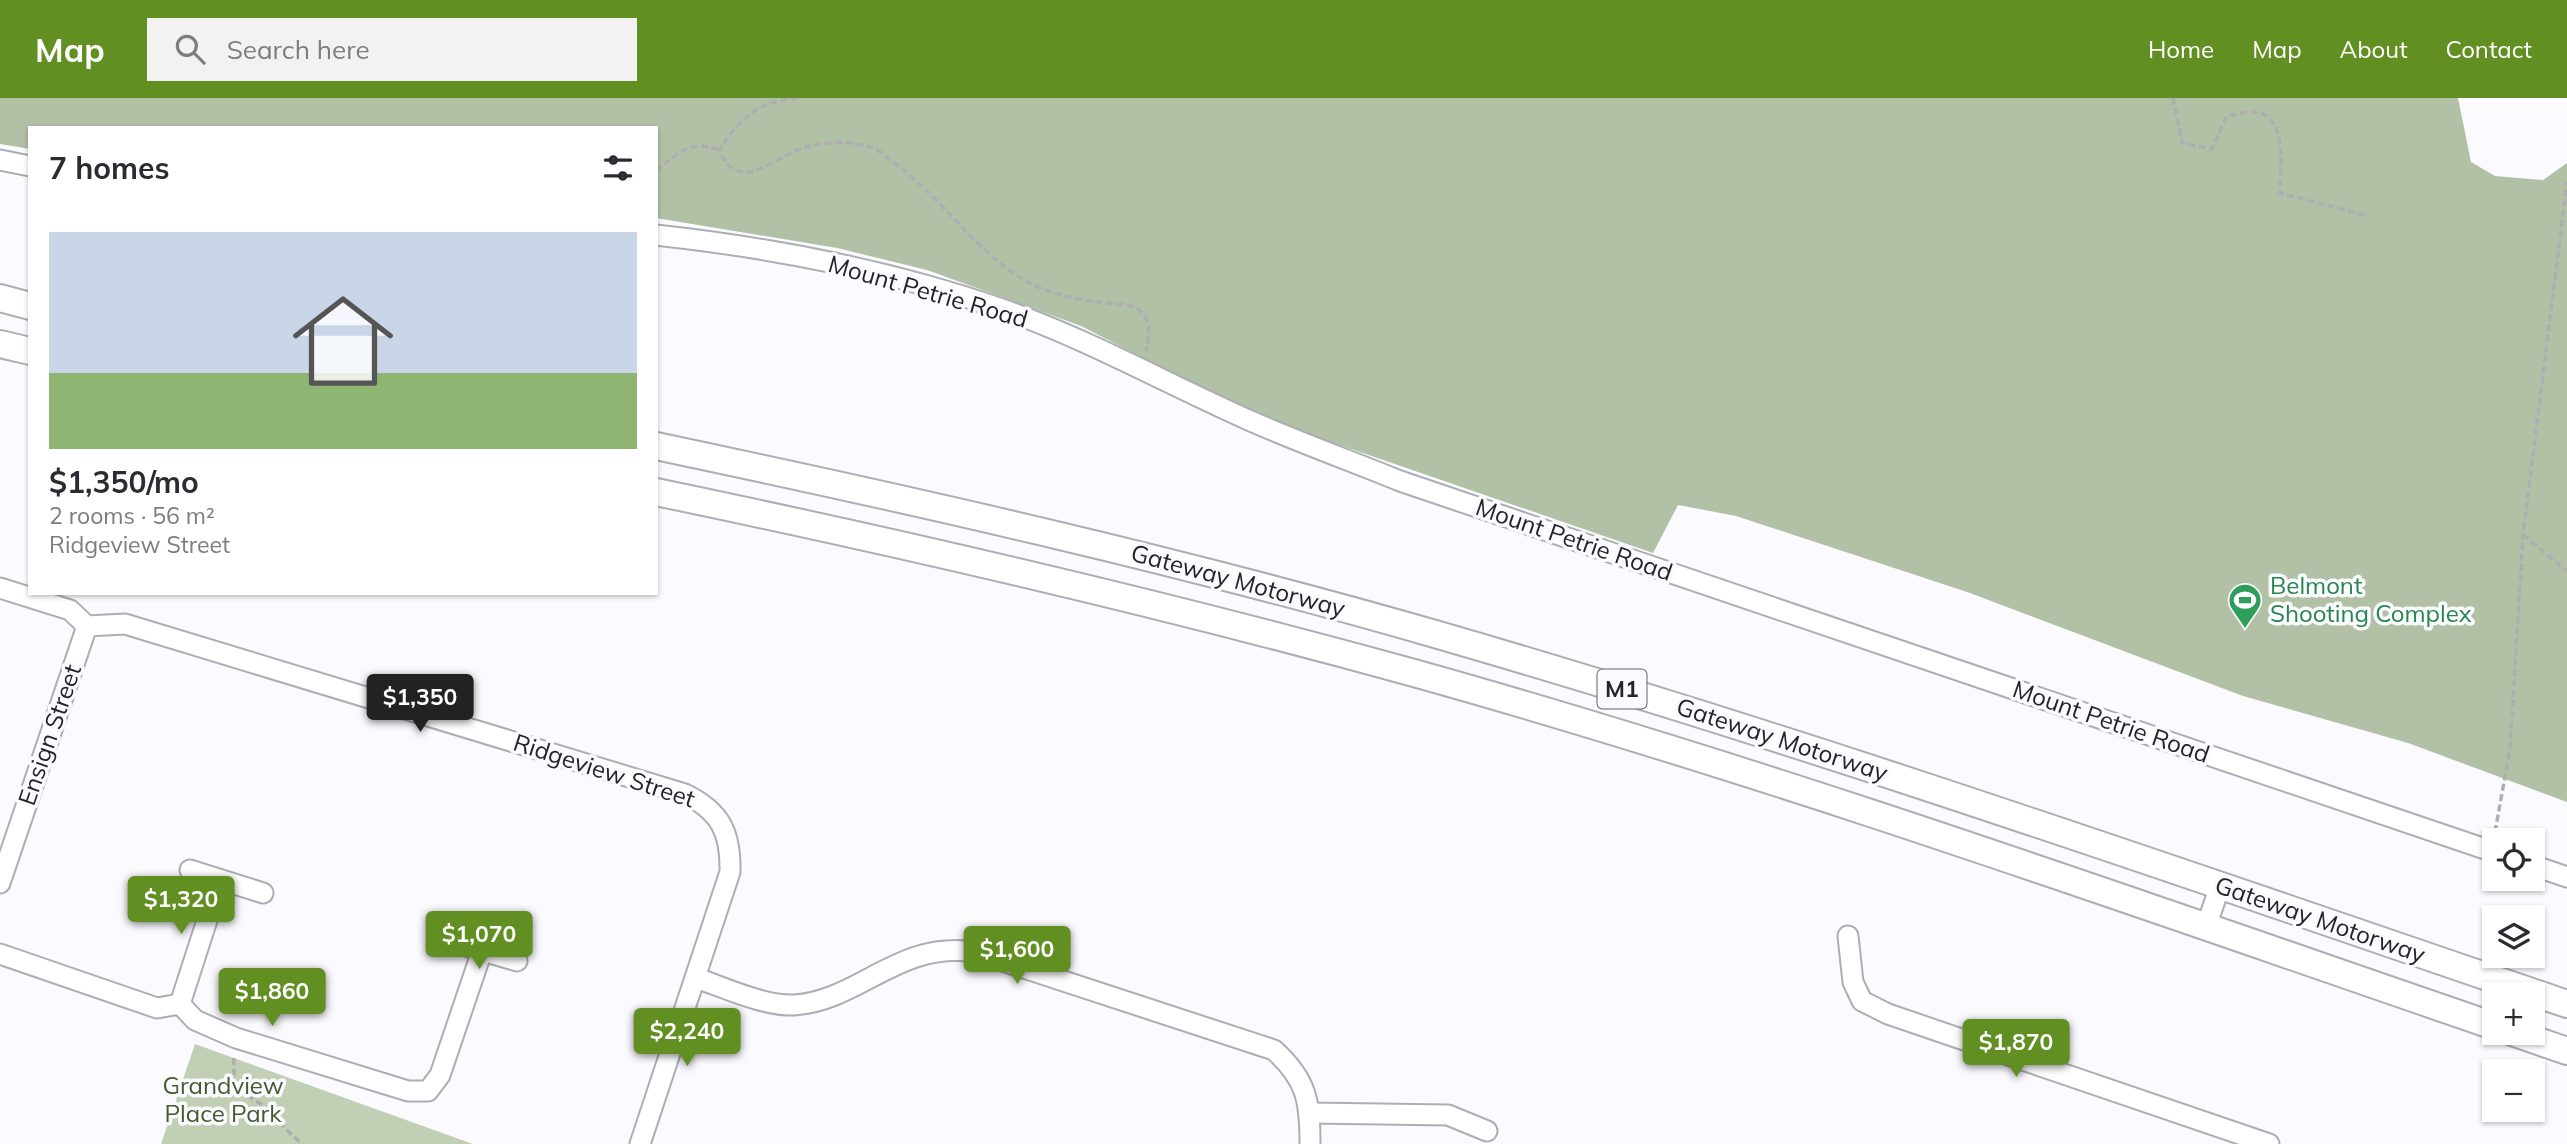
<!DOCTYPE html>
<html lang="en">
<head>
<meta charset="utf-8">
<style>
  body { margin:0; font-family:Mulish,sans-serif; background:#f2f2f3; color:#2b2b33; height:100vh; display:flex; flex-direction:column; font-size:26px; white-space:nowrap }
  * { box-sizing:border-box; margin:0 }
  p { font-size:23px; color:#7c7c81 }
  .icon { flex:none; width:38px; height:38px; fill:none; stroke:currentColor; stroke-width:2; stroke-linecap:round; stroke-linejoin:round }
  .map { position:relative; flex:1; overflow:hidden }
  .details { position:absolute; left:28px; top:28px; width:630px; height:469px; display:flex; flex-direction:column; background:#fff; border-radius:0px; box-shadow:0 2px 5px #0004 }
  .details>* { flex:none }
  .fabs { position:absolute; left:2482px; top:730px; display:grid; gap:14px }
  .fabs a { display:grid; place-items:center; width:63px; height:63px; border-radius:0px; background:#fff; box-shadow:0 2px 5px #0004; font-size:35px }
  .price { position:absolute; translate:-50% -60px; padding:0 16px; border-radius:7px; background:#628f22; color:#fff; font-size:23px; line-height:46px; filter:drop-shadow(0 2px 4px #0008) }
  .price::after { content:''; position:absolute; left:50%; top:42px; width:21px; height:16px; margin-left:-10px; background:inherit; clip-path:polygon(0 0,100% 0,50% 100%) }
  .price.on { background:#222; color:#fff }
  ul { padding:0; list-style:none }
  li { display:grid; align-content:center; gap:14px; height:371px; padding:0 21px }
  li+li { border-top:2px solid #e1e1e2 }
  li span { display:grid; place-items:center; height:217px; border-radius:0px; color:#555 }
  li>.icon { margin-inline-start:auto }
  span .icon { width:126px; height:126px; fill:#fffc; stroke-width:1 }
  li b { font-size:30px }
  h2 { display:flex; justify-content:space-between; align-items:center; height:84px; padding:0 21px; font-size:30px }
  header { display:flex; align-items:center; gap:42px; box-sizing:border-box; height:98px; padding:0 35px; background:#628f22; color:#fff }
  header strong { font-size:33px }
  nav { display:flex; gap:38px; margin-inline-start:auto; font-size:24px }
  .search { width:490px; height:63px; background:#f2f2f3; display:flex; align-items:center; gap:18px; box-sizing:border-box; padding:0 24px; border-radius:0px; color:#7c7c81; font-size:26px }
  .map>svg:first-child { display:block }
  .green { fill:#c1cfb4 }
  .forest { fill:#b2c1a5 }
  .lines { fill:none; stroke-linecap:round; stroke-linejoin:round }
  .minor-casing { stroke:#acaeb6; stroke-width:23 }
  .highway-casing { stroke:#acaeb6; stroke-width:30 }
  .path { stroke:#aeaeb2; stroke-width:3.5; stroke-dasharray:7 3.5; stroke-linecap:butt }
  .minor { stroke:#fff; stroke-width:19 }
  .highway { stroke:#fff; stroke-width:26 }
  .labels { text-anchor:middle; stroke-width:7; stroke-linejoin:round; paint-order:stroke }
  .shield { fill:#fbfbff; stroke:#646468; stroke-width:2 }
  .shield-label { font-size:23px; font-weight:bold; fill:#242427 }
  .street-label { font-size:24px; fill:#242427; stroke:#fbfbff }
  .leisure-label { font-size:24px; fill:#27864d; stroke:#fbfbff; text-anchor:start }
  .park-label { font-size:24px; fill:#455b2f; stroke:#fbfbff }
</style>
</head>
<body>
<header>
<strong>Map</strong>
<div class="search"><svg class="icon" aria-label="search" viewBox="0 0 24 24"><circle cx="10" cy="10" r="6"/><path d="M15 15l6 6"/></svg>Search here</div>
<nav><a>Home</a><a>Map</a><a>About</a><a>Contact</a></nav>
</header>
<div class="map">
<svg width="2567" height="1046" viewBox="0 0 2567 1046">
  <rect width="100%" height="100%" fill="#fbfbff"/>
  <polygon class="green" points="195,946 434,1032 473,1046 161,1046"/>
  <polygon class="forest" points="0,0 2458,0 2471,64 2495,78 2543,82 2567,65 2567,704 2408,645 2243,598 1970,495 1736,418 1678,407 1653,455 1299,333 1176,277 1081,228 927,172 837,150 656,120 656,30 30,30 30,51 0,46"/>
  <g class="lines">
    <defs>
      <g id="minor">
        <polyline points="0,62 30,68"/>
        <path d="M 656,137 C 774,150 890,172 1002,211 C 1088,241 1169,287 1253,324 C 1301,345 1351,363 1400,383 L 2494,754"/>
        <path d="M 0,490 L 70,512 L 87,528 L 125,526 L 685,696 C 720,713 731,734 730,774 L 640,1046"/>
        <polyline points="2532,767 2567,779"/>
        <polyline points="190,772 263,795"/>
        <polyline points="0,785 87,528"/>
        <polyline points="2206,829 2220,788"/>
        <polyline points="1848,838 1853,884 1862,903 1888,916 2269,1046"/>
        <polyline points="452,844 517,863"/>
        <polyline points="0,856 157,910 180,906 195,922 236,940 408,993 428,993 440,977 482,853"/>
        <path d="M 696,880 C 726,890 763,908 794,907 C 859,903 899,842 975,854 L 1274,952 C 1307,982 1310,1003 1310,1046"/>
        <polyline points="180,906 220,782"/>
        <polyline points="1310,1015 1448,1017 1487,1033"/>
      </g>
      <g id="highway">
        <polyline points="0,200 30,208"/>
        <polyline points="0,246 30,253"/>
        <path d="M 656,348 C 917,403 1178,462 1435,536 C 1816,646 2191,778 2567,906"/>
        <path d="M 656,394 C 911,447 1164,506 1414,575 C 1779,677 2136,805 2494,928"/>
        <polyline points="2512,934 2567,953"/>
      </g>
    </defs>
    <use href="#minor" class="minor-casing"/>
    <use href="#highway" class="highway-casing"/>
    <g class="path">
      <path d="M 798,0 C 756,4 742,19 719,52 C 739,97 771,61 803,50 C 824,43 850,43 871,49 C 880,52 889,61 897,67 C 944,102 977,156 1028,184 C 1051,197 1078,201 1105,205 C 1113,206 1128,206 1136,210 C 1152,219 1150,238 1146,253"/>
      <path d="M 2173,0 L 2182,45 L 2212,51 L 2227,18 C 2235,17 2246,13 2254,14 C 2289,17 2280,72 2280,95 L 2368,118"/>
      <path d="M 656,73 C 676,56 692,41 719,52"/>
      <polyline points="2523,437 2567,473"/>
      <polyline points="2495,734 2510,651 2523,437 2567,84"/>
      <path d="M 234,960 C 231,1000 251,994 272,1015 C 282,1026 290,1037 303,1046"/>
    </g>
    <use href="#minor" class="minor"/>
    <use href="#highway" class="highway"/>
  </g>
  <defs>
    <symbol id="stadium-pin" viewBox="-11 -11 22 30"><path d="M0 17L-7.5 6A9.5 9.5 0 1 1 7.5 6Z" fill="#2e9e5b" stroke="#fbfbff"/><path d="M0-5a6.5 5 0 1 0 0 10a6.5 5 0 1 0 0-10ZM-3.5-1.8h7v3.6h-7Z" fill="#fff"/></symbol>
  </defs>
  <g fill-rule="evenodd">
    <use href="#stadium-pin" x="2226" y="483" width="38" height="52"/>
  </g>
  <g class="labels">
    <rect class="shield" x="1597.5" y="571.5" width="49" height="39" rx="5"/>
    <g class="shield-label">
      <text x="1622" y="599">M1</text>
    </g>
    <g class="street-label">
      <text transform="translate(928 194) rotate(16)" y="8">Mount Petrie Road</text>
      <text transform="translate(1574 442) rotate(19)" y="8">Mount Petrie Road</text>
      <text transform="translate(1238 483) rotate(15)" y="8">Gateway Motorway</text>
      <text transform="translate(2111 624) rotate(19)" y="8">Mount Petrie Road</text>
      <text transform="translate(50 637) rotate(-71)" y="8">Ensign Street</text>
      <text transform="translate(1782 642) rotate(18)" y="8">Gateway Motorway</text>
      <text transform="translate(604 673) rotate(18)" y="8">Ridgeview Street</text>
      <text transform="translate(2320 822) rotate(19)" y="8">Gateway Motorway</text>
    </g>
    <g class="leisure-label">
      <text x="2270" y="496">Belmont<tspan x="2270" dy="28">Shooting Complex</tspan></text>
    </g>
    <g class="park-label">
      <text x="223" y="996">Grandview<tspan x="223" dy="28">Place Park</tspan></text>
    </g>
  </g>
</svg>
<div class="fabs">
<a><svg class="icon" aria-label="locate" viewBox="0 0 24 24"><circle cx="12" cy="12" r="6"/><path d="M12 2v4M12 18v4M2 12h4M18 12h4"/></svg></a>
<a><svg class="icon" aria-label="layers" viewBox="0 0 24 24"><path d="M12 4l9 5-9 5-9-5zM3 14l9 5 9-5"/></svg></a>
<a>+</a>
<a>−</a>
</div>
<b class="price on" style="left:420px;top:636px">$1,350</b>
<b class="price" style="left:181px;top:838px">$1,320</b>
<b class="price" style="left:479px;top:873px">$1,070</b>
<b class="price" style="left:1017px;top:888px">$1,600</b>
<b class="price" style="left:272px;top:930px">$1,860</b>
<b class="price" style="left:687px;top:970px">$2,240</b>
<b class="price" style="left:2016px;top:981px">$1,870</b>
<section class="details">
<h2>7 homes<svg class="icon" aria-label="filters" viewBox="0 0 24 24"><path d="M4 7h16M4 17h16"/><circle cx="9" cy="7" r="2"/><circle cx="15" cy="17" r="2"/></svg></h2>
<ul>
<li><span style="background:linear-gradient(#c9d6e8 65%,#8fb573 0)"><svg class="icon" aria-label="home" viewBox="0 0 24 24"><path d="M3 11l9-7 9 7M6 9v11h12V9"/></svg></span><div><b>$1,350/mo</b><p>2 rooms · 56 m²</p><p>Ridgeview Street</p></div></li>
</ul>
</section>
</div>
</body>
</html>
